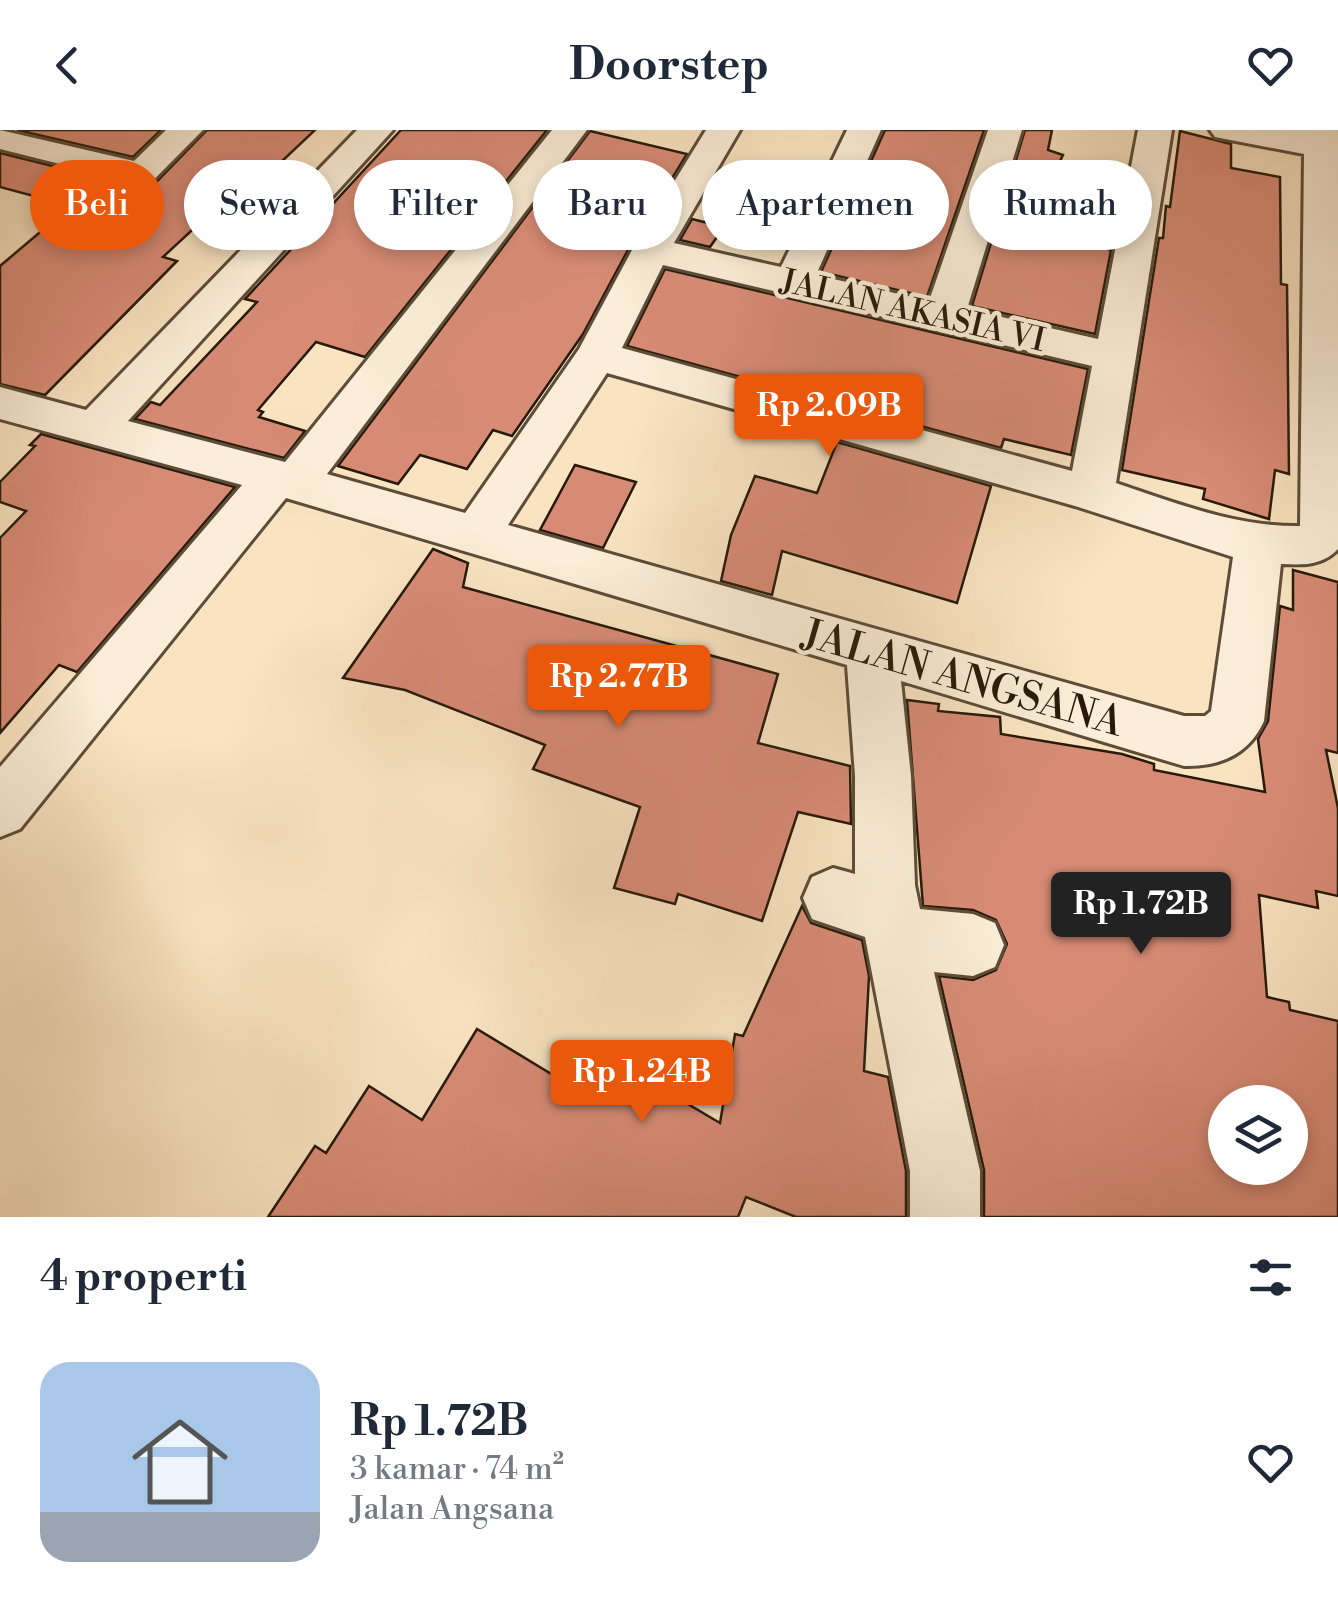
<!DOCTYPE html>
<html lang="id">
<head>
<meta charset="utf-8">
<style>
  body { margin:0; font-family:"Libre Bodoni",serif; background:#f2f2f3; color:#1f2937; height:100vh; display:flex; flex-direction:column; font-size:38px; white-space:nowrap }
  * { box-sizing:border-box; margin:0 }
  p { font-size:32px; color:#747a83 }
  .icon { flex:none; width:55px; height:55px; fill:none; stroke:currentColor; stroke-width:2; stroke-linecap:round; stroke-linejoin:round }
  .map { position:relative; height:1087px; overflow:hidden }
  .drawer { display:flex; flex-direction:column; background:#fff; flex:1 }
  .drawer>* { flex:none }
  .top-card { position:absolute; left:30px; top:30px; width:1280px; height:90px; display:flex; gap:20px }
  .buttons { position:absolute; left:1208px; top:955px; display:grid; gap:20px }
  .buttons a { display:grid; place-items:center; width:100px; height:100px; border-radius:50%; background:#fff; box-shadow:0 5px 15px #0003; font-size:50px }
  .price { position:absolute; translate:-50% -85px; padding:0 22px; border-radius:10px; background:#ea580c; color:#fff; font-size:32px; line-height:65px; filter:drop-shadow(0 2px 5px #0008) }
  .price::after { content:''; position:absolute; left:50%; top:60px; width:30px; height:22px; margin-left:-15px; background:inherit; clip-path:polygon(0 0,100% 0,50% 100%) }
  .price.on { background:#222; color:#fff }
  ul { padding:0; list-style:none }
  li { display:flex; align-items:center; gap:30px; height:250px; padding:0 40px }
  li+li { border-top:2px solid #e0e1e3 }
  li span { display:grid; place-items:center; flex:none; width:280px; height:200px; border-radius:30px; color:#555 }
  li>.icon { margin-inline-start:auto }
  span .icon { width:120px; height:120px; fill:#fffc; stroke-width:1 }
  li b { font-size:42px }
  h2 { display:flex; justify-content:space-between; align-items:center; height:120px; padding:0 40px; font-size:42px }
  .chip { padding:0 35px; border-radius:45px; background:#fff; box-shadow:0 5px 15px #0003; font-size:35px; line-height:90px }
  .chip.on { background:#ea580c; color:#fff }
  header { display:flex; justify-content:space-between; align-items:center; height:130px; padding:0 40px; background:#fff; font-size:45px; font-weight:800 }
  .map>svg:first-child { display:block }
  .building { fill:#d78b75; stroke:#271a0a; stroke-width:2.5; fill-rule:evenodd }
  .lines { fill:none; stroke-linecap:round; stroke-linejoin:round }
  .minor-casing { stroke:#5c4c38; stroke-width:6 }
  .minor { fill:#fbedd7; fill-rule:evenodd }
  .labels { text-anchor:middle; stroke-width:9; stroke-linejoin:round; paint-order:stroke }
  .far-street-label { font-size:32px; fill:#271a0a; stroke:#fbedd7 }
  .street-label { font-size:40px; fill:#271a0a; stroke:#fbedd7 }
</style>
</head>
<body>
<header><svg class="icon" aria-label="back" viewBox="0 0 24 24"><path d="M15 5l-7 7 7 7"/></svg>Doorstep<svg class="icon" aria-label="heart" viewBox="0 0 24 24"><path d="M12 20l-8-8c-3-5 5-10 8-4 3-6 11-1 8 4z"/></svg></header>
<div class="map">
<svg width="1338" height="1087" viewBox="0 0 1338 1087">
  <rect width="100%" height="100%" fill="#f9e3c1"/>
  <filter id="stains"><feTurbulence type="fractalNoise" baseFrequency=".002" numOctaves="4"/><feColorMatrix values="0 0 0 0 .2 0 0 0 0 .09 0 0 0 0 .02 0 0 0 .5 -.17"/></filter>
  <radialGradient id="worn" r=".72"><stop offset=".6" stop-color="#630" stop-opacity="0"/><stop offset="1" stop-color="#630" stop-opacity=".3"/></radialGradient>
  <g class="building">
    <polygon points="17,0 161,0 133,27"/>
    <polygon points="207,0 315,0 246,65 233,62 163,127 177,131 45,265 0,254 0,136 71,76 0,57 0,23 109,50 63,97 72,109 87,113 102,108"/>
    <polygon points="401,0 547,0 365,227 316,212 258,280 263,282 259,287 305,301 284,328 135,289 151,272 160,275 257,172 245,169"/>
    <polygon points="885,0 984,0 927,167 821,142"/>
    <polygon points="1025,0 1052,0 1048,20 1063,25 1038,76 1051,80 1041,100 1111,120 1095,204 972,176"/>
    <polygon points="590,1 687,24 629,118 583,204 512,306 493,300 467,339 420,325 398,354 338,336"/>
    <polygon points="1180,1 1231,14 1231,38 1280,47 1281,154 1287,155 1289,344 1275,340 1269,389 1203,369 1205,359 1122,340 1159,108 1163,108 1166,76 1170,77"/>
    <polygon points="692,89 724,97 710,117 680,110"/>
    <polygon points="665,139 1088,239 1071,325 1004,309 1001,318 627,216"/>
    <polygon points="41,304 235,357 77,542 59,535 0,603 0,408 26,381 0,372 0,352 35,316 30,315"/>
    <polygon points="837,312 991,356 957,473 782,421 772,465 721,451 731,405 755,346 817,363"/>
    <polygon points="575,335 636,352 603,418 540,400"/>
    <polygon points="433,419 468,433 463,457 778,544 758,613 850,636 851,694 798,682 762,791 678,764 675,774 614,758 640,677 533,639 545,615 405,560 343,548"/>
    <path d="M 1293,440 L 1338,452 L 1338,623 L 1326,620 L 1338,678 L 1338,766 L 1316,761 L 1318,778 L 1259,765 L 1267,867 L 1289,872 L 1290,880 L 1338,891 L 1338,1087 L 984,1087 L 984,1040 L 939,846 L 973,850 L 996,840 L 1007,814 L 996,790 L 973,780 L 923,776 L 907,570 L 939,574 L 938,581 L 1000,587 L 1001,604 L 1122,624 L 1154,634 L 1154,640 L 1265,662 L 1258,609 L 1268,591 L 1280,476 L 1293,480 ZM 1225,972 L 1290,972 L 1290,1038 L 1225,1038 Z"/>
    <polygon points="802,776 811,793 862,810 869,846 864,941 888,947 906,1041 906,1087 796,1087 746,1067 738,1087 268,1087 315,1016 326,1023 369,956 422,990 477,899 586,965 607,926 720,993 735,904 743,906"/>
  </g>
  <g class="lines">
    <defs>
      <g id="minor">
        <polygon points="0,0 134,31 166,0 203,0 99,105 86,109 73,105 67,97 116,48 0,19"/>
        <path d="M 357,0 L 393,0 L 128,291 L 285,332 L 552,0 L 587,0 L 327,344 L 465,383 L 579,219 L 632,120 L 706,0 L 740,0 L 674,113 L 781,137 L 847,0 L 881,0 L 816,145 L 929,171 L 988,0 L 1022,0 L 967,179 L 1098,209 L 1138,0 L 1172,0 L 1116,353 C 1176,373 1236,397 1300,396 L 1304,24 L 1215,7 L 1210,0 L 1338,0 L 1338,419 C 1322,436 1303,435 1281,434 L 1264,591 C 1249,624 1220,637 1184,636 L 901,551 L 911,646 L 915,755 L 920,779 L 973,784 L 995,793 L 1004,815 L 995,837 L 973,846 L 934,842 L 980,1041 L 980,1087 L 910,1087 L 910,1041 L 865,807 L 812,789 L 803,768 L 812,747 L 833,738 L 855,744 L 855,646 L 847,535 L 286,368 L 20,699 L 0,707 L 0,637 L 242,355 L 0,289 L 0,257 L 86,280 ZM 663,135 L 1092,236 L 1072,341 L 622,218 ZM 607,243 L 1075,376 L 1233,427 L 1211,581 L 1205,586 L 1184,586 L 508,395 Z"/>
      </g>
    </defs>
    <use href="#minor" class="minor-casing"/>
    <use href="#minor" class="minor"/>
  </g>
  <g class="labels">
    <g class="far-street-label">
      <text transform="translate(913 180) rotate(13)" y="11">JALAN AKASIA VI</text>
    </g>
    <g class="street-label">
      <text transform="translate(963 547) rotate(16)" y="14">JALAN ANGSANA</text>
    </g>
  </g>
  <rect width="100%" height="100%" filter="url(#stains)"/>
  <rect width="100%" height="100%" fill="url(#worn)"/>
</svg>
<div class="buttons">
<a><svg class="icon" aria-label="layers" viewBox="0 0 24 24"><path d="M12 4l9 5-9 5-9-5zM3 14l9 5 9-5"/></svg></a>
</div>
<b class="price" style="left:829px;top:329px">Rp 2.09B</b>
<b class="price" style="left:619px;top:600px">Rp 2.77B</b>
<b class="price on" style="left:1141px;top:827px">Rp 1.72B</b>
<b class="price" style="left:642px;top:995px">Rp 1.24B</b>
<div class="top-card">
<a class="chip on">Beli</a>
<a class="chip">Sewa</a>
<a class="chip">Filter</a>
<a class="chip">Baru</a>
<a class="chip">Apartemen</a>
<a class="chip">Rumah</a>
</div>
</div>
<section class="drawer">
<h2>4 properti<svg class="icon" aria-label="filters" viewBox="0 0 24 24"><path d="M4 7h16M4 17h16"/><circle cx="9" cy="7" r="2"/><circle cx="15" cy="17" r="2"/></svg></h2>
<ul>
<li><span style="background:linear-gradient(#a9c7e8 75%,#9aa5b1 0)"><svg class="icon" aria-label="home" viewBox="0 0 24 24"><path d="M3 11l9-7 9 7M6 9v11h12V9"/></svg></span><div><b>Rp 1.72B</b><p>3 kamar · 74 m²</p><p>Jalan Angsana</p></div><svg class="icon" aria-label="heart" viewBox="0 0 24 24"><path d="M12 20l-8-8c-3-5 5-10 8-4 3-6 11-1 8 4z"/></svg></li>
</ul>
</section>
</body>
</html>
